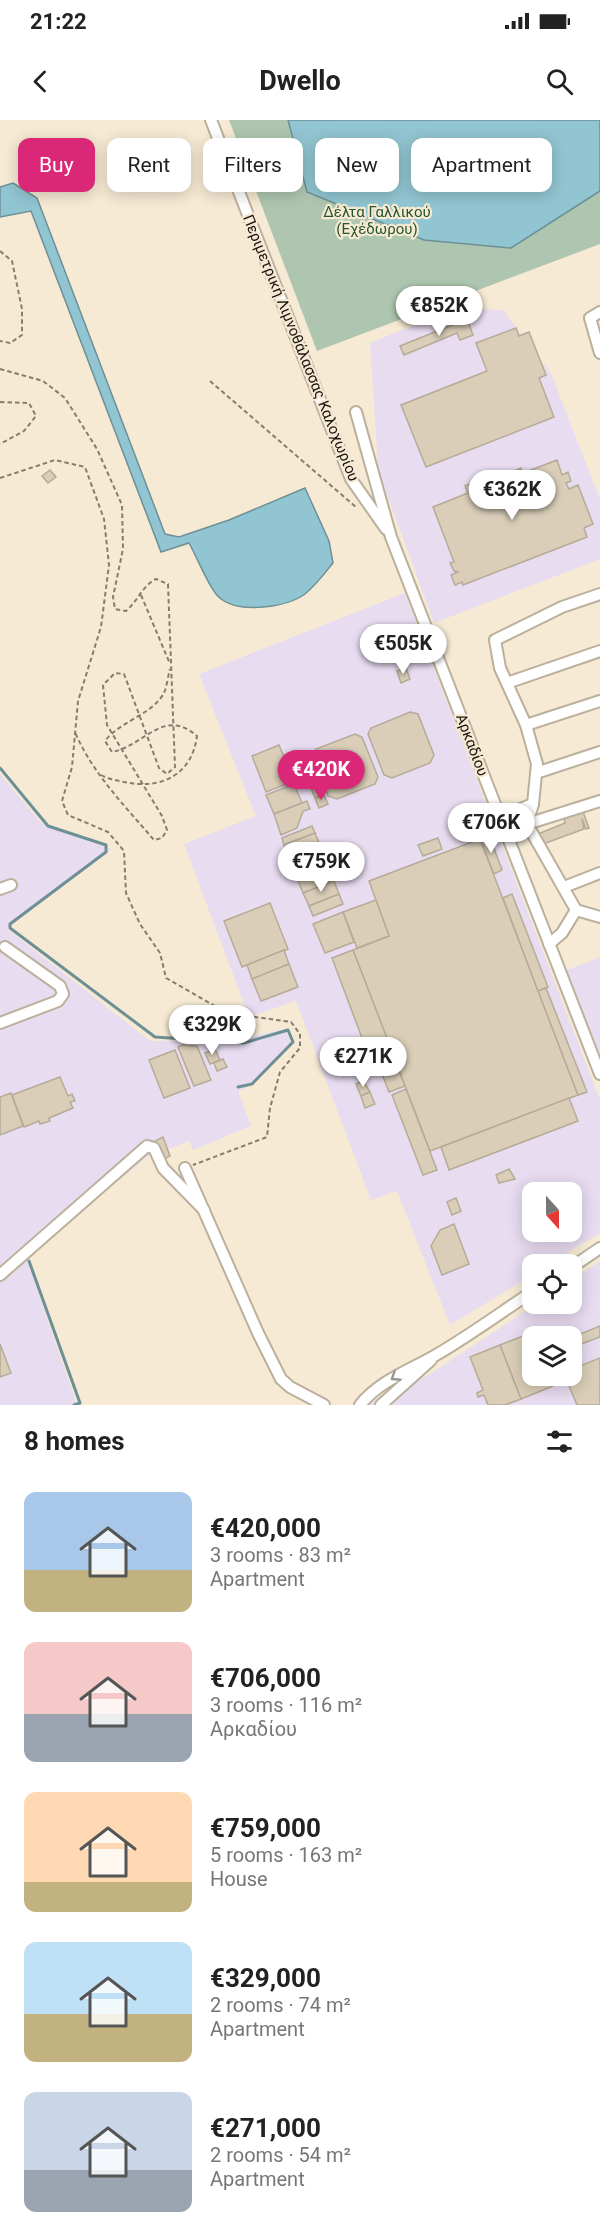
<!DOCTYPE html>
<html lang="en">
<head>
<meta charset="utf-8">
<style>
  body { margin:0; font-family:Roboto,sans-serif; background:#f6f6f6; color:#222; height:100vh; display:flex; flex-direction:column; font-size:22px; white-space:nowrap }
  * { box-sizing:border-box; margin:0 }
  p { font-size:20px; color:#767676 }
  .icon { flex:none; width:33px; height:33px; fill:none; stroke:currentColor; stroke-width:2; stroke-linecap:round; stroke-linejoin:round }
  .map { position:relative; height:1285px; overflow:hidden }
  .side { display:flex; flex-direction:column; background:#fff; flex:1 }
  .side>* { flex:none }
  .top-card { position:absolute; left:18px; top:18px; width:564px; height:54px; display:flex; gap:12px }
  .needle { width:39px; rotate:159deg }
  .tools { position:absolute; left:522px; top:1062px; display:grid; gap:12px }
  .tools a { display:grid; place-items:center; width:60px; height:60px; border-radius:12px; background:#fff; box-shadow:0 3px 15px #0003; font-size:30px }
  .price { position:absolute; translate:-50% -51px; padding:0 14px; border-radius:21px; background:#fff; color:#222; font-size:20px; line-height:39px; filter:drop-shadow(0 2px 3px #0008) }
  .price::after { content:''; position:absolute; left:50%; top:36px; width:18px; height:14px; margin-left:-9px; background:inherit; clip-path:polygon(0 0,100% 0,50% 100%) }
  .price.on { background:#db2777; color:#fff }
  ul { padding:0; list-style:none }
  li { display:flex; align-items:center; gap:18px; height:150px; padding:0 24px }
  li span { display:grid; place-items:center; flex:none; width:168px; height:120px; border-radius:12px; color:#555 }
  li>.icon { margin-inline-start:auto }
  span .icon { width:72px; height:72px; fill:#fffc; stroke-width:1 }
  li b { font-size:26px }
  h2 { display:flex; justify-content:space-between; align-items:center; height:72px; padding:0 24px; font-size:26px }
  .pill { padding:0 21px; border-radius:12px; background:#fff; box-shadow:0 3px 15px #0003; font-size:21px; line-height:54px }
  .pill.on { background:#db2777; color:#fff }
  .status { display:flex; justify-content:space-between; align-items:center; height:42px; padding:0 30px; background:#fff; direction:ltr }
  .status svg { height:16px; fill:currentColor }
  header { display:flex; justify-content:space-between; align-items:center; height:78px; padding:0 24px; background:#fff; font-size:27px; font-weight:700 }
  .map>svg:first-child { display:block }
  .industrial { fill:#e8dcf0; fill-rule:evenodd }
  .green { fill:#aec6b0 }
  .water { fill:#91c5d1; stroke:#6d9096; stroke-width:1.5 }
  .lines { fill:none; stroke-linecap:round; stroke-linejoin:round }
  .stream { stroke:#6d9096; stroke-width:3 }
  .building { fill:#daceb9; stroke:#b6ab97; stroke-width:1.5 }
  .minor-casing { stroke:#bbb09c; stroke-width:14 }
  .path { stroke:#857d6e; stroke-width:2; stroke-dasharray:4.5 3; stroke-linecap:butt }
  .minor { stroke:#fff; stroke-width:10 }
  .oneway { stroke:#979592 }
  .labels { text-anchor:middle; stroke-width:4.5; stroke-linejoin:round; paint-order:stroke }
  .park-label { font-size:15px; fill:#25572e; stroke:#f6ead4 }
  .street-label { font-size:15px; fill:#18140c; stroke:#f6ead4 }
</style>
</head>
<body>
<div class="status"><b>21:22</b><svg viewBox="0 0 49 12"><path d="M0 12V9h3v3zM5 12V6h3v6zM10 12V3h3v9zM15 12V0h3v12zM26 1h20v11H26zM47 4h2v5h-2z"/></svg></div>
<header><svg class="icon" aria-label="back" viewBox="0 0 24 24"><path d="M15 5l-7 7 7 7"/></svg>Dwello<svg class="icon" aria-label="search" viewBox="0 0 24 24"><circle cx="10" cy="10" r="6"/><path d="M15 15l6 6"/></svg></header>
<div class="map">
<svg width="600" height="1285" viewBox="0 0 600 1285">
  <rect width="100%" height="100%" fill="#f6ead4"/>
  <g class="industrial">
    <polygon points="454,189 503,190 551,254 600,379 600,439 434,503 388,377 379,360 370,223"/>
    <path d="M 405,473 L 600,980 L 600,1113 L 549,1144 L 532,1144 L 532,1155 L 450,1205 L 397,1071 L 371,1080 L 296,881 L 249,897 L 184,724 L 256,696 L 199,554 ZM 532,1072 L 572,1072 L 572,1112 L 532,1112 Z"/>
    <polygon points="0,654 41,703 111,729 7,809 150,921 238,920 285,909 292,925 246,968 238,971 251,1006 193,1030 189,1021 147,1037 26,1137 77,1285 0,1285"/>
    <polygon points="600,837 600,938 567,850"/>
    <path d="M 600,1141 L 600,1285 L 361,1285 L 427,1256 L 536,1184 L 572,1184 L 572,1160 ZM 532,1216 L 572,1216 L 572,1256 L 532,1256 Z"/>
  </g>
  <polygon class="green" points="229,0 600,0 600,124 317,231"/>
  <g class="water">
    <polygon points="288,0 600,0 600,71 511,128 424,120 307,72"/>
    <path d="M 13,63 L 37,78 L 165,414 L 179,417 L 229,400 L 305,368 L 329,421 L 333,443 C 324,454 316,465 305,474 C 287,487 240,494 221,479 C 210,471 197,437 189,423 L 161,432 L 31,91 L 0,97 L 0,67 Z"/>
  </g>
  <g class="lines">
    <g class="stream">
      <polyline points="0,648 48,706 106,725 106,732 10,804 10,808 155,917 244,923 288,910 293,922 252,964 238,967"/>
      <polyline points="29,1141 80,1283 74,1285"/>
    </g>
  </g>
  <g class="building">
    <polygon points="467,199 473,215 460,220 457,213 404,235 400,226"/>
    <polygon points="516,208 519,216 529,212 546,255 539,258 554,297 426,347 401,285 487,251 476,223"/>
    <polygon points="557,340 562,355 568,352 571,361 566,363 569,369 578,365 593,404 584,408 587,417 463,465 462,462 455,465 451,455 458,452 454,451 450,443 454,442 433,387 468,373 465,366 485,358 488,366 512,357 511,352 521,348 523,353"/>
    <polygon points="50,350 56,357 48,363 42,356"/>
    <polygon points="406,548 410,559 401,563 397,551"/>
    <polygon points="410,592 418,594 434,635 430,643 392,658 384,655 368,614 371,608"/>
    <polygon points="355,614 362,617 378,657 375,664 337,679 328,676 313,637 316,629"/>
    <polygon points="279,625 294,661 266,672 252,636"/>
    <polygon points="310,640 324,675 315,678 302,644"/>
    <polygon points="294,664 302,683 274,694 266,675"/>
    <polygon points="324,675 328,684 319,688 315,678"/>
    <polygon points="307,681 310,689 303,691 297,708 281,715 274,694"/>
    <polygon points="582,689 589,708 586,709 582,699 584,709 543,724 538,714 565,703 564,699"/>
    <polygon points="312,706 315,713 284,725 282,718"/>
    <polygon points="315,713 320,725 289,737 284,725"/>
    <polygon points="489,715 502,750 494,754 480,719"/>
    <polygon points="438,718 442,729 423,736 418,725"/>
    <polygon points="480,719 578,975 430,1031 353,830 389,816 369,761"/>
    <polygon points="320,725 334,761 303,773 289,737"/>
    <polygon points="334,761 339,774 309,786 303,773"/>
    <polygon points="339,774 343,784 313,796 309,786"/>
    <polygon points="512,774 548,867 538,871 503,778"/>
    <polygon points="376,780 389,816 357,828 343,792"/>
    <polygon points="270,783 288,829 242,847 224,801"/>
    <polygon points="343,792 354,822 325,833 313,804"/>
    <polygon points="284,830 289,844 252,859 247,845"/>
    <polygon points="353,830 393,934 371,942 332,838"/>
    <polygon points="289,844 298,867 261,881 252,859"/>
    <polygon points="546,868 587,972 578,975 538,871"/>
    <polygon points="182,925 197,926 211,960 194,966 178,927"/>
    <polygon points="215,929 220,940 210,944 205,933"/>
    <circle cx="338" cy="939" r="9"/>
    <polygon points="175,930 190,968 164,978 149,940"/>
    <polygon points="394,938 405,966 389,972 378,944"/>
    <polygon points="223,939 227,947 217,951 214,943"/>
    <polygon points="60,957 68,976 72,974 75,981 70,982 73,988 49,998 50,1001 40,1004 39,1001 24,1007 12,975"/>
    <polygon points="363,961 370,972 361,976 356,964"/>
    <polygon points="406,969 437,1050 423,1055 392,975"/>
    <polygon points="370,972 375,984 365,988 361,976"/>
    <polygon points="11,973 23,1006 0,1015 0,977"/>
    <polygon points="569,978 578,1001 449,1050 441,1027"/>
    <polygon points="163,1017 170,1036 164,1039 155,1021"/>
    <polygon points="509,1049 515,1059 499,1063 496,1055"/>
    <polygon points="456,1078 461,1091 452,1095 447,1082"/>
    <polygon points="454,1104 469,1144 442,1155 431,1126 440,1110"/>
    <polygon points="600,1206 600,1217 576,1226 573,1217"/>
    <polygon points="533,1212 532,1256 549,1256 553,1266 521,1279 500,1225"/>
    <polygon points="0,1224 11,1253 0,1257"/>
    <polygon points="500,1225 521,1279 505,1285 488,1285 484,1275 478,1277 477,1273 483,1270 470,1237"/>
    <polygon points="600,1238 600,1285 577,1285 565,1256 572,1256 572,1249"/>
  </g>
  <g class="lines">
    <defs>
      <g id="minor">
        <polyline points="211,0 351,359 386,409"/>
        <polyline points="600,192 590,198 600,233"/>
        <polyline points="356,292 391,417 600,954"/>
        <polyline points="600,474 562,487 495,520 500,548 526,605 537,644 533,684 527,704 576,790 600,797"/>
        <polyline points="507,563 600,531"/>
        <polyline points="526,605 600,581"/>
        <polyline points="536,653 600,632"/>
        <polyline points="500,697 533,684"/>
        <polyline points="527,704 600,681"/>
        <polyline points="564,767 600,753"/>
        <polyline points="0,769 11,765"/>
        <polyline points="549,824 562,813 576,790"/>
        <polyline points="0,903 58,881 63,874 60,866 5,827"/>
        <polyline points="185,1048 258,1213 281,1259 290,1267 324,1285"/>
        <polyline points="572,1147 600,1128"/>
        <polyline points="0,1155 147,1026 154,1028 163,1048 204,1090"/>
        <path d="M 360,1285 C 379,1261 410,1250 436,1235 C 469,1216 500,1193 532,1172"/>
        <polyline points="381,1285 431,1240"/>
      </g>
    </defs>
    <use href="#minor" class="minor-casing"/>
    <g class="path">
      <polyline points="0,131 12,141 22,189 22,215 10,223 0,221"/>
      <path d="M 0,249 L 43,261 L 65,278 L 97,329 L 122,385 L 123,429 L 113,477 L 115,489 L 126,491 C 138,481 142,466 156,459 L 168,464 L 175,647 L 167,654 L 159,648 L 124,554 L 115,553 L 103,565 L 107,605 L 162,696 L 167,710 L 162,718 L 154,720 C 125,686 92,653 75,612"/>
      <polyline points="210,261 357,388"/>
      <polyline points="0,282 29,283 36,296 24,311 0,324"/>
      <polyline points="0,358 55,340 85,347 104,399 109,445 101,507 78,581 72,647 62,681 68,695 108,712 124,731 126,773 140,804 160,833 166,858 227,893 291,902 300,914 300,928 280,952 270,988 267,1017 193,1045"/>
      <polyline points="141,475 170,544"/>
      <path d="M 101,655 C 108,659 116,660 124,662 C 161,670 192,655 197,616 C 163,587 146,625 112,632 L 105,621 C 120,601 152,595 164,573 C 167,566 168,556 170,549"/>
    </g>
    <use href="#minor" class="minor"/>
  </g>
  <defs><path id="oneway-chevron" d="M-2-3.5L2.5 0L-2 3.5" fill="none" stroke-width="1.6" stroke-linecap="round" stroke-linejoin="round" transform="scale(1.5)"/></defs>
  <use class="oneway" href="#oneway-chevron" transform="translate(395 1257) rotate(147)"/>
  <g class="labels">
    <g class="park-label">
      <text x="377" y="97">Δέλτα Γαλλικού<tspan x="377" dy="17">(Εχέδωρου)</tspan></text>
    </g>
    <g class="street-label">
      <text transform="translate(301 228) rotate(68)" y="5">Περιμετρική Λιμνοθάλασσας Καλοχωρίου</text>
      <text transform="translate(472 625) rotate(69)" y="5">Αρκαδίου</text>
    </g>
  </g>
</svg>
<div class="tools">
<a><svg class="needle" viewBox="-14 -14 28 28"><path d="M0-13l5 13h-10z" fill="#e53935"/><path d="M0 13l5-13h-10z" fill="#767676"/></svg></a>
<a><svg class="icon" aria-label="locate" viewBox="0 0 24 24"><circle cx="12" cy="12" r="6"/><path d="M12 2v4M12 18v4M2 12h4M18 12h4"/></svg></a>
<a><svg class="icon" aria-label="layers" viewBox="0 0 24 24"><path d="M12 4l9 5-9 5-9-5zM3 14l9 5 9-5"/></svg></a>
</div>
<b class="price" style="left:439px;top:217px">€852K</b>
<b class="price" style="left:512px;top:401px">€362K</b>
<b class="price" style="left:403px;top:555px">€505K</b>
<b class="price on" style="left:321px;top:681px">€420K</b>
<b class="price" style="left:491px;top:734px">€706K</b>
<b class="price" style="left:321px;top:773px">€759K</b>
<b class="price" style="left:212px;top:936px">€329K</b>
<b class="price" style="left:363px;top:968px">€271K</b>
<div class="top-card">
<a class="pill on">Buy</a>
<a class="pill">Rent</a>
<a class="pill">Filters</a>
<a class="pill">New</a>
<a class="pill">Apartment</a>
</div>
</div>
<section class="side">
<h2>8 homes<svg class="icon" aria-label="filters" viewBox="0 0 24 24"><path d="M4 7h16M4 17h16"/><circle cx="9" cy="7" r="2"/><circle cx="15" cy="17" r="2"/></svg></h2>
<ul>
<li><span style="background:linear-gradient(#a9c7e8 65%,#c2b280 0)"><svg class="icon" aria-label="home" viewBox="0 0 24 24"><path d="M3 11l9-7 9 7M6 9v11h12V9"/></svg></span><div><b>€420,000</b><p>3 rooms · 83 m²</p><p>Apartment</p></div></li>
<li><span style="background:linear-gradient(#f6c9c9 60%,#9aa5b1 0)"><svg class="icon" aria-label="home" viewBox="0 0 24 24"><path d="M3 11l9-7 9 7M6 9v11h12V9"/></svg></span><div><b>€706,000</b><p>3 rooms · 116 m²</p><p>Αρκαδίου</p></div></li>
<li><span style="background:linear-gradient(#ffd9b3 75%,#c2b280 0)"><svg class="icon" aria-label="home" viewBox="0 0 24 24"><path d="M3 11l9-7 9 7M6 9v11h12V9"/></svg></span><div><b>€759,000</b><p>5 rooms · 163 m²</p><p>House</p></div></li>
<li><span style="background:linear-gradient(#bfe0f5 60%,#c2b280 0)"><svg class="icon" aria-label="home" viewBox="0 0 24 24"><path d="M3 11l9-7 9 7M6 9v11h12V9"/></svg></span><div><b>€329,000</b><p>2 rooms · 74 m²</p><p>Apartment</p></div></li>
<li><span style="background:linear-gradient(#c9d6e8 65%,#9aa5b1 0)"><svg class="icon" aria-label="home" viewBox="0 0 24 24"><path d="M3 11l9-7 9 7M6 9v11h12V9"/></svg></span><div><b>€271,000</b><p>2 rooms · 54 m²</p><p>Apartment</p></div></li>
</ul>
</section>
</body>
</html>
